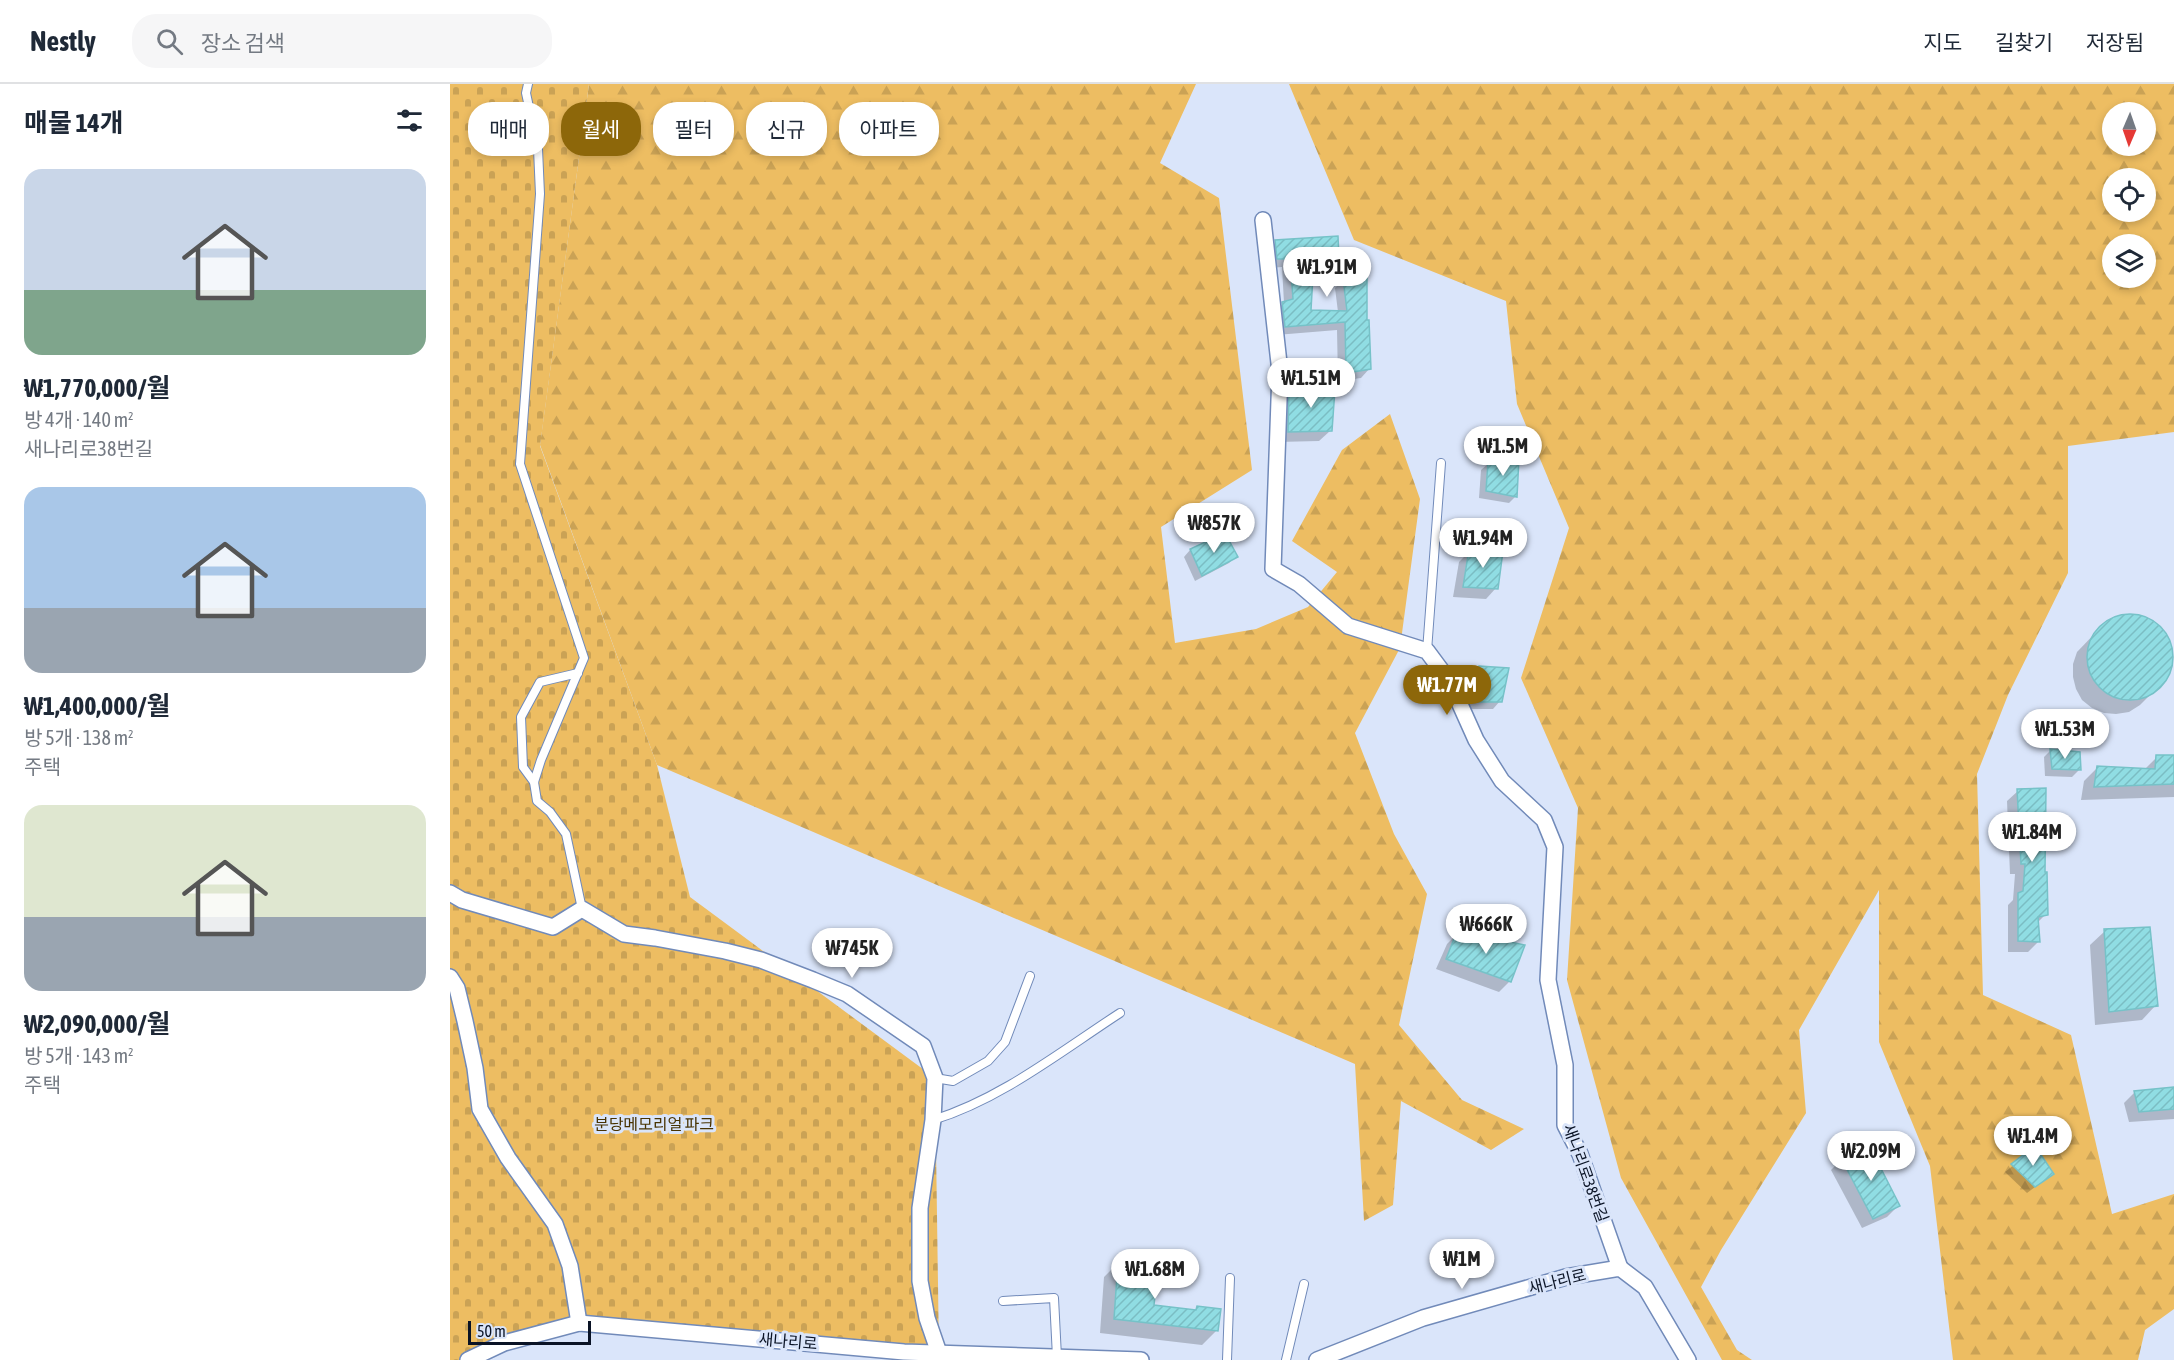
<!DOCTYPE html>
<html lang="ko">
<head>
<meta charset="utf-8">
<style>
  body { margin:0; font-family:"Asap Condensed","Noto Sans KR",sans-serif; background:#f6f6f7; color:#1f2937; height:100vh; display:flex; flex-direction:column; font-size:22px; white-space:nowrap }
  * { box-sizing:border-box; margin:0 }
  p { font-size:20px; color:#747a83 }
  .icon { flex:none; width:33px; height:33px; fill:none; stroke:currentColor; stroke-width:2; stroke-linecap:round; stroke-linejoin:round }
  .map { position:relative; flex:1; overflow:hidden }
  .sheet { display:flex; flex-direction:column; background:#fff; width:450px }
  .sheet>* { flex:none }
  .banner { position:absolute; left:18px; top:18px; width:570px; height:54px; display:flex; gap:12px }
  .needle { width:39px; rotate:182deg }
  .buttons { position:absolute; left:1652px; top:18px; display:grid; gap:12px }
  .buttons a { display:grid; place-items:center; width:54px; height:54px; border-radius:50%; background:#fff; box-shadow:0 3px 9px #0003; font-size:30px }
  .scale { position:absolute; left:18px; bottom:15px; width:123px; box-sizing:border-box; padding-left:6px; border:3px solid #0a1325; border-top:0; font-size:16px; line-height:21px; white-space:nowrap; color:#0a1325; -webkit-text-stroke:4px #dae5fa; paint-order:stroke }
  .price { position:absolute; translate:-50% -51px; padding:0 14px; border-radius:21px; background:#fff; color:#222; font-size:20px; line-height:39px; filter:drop-shadow(0 2px 3px #0008) }
  .price::after { content:''; position:absolute; left:50%; top:36px; width:18px; height:14px; margin-left:-9px; background:inherit; clip-path:polygon(0 0,100% 0,50% 100%) }
  .price.current { background:#8d670a; color:#fff }
  ul { padding:0; list-style:none }
  li { display:grid; align-content:center; gap:12px; height:318px; padding:0 24px }
  li span { display:grid; place-items:center; height:186px; border-radius:18px; color:#555 }
  li>.icon { margin-inline-start:auto }
  span .icon { width:108px; height:108px; fill:#fffc; stroke-width:1 }
  li b { font-size:26px }
  h2 { display:flex; justify-content:space-between; align-items:center; height:72px; padding:0 24px; font-size:26px }
  .chip { padding:0 21px; border-radius:24px; background:#fff; box-shadow:0 3px 9px #0003; font-size:21px; line-height:54px }
  .chip.current { background:#8d670a; color:#fff }
  header { display:flex; align-items:center; gap:36px; box-sizing:border-box; height:84px; padding:0 30px; background:#fff; border-bottom:2px solid #e0e1e3 }
  header strong { font-size:28px }
  nav { display:flex; gap:33px; margin-inline-start:auto; font-size:21px }
  .search { width:420px; height:54px; background:#f6f6f7; display:flex; align-items:center; gap:15px; box-sizing:border-box; padding:0 21px; border-radius:24px; color:#747a83; font-size:22px }
  main { display:flex; flex:1; min-height:0 }
  .map>svg:first-child { display:block }
  .forest { fill:url(#forest-firs); fill-rule:evenodd }
  .cemetery { fill:url(#cemetery-stones) }
  .shadow { fill:#0003 }
  .building { fill:url(#building-hatch); stroke:#76c2c8; stroke-width:1.5 }
  .lines { fill:none; stroke-linecap:round; stroke-linejoin:round }
  .service-casing { stroke:#718ab9; stroke-width:10 }
  .minor-casing { stroke:#718ab9; stroke-width:18 }
  .service { stroke:#fff; stroke-width:8 }
  .minor { stroke:#fff; stroke-width:15 }
  .labels { text-anchor:middle; stroke-width:6; stroke-linejoin:round; paint-order:stroke }
  .park-label { font-size:16px; fill:#483303; stroke:#dae5fa }
  .street-label { font-size:16px; fill:#0a1325; stroke:#dae5fa }
</style>
</head>
<body>
<header>
<strong>Nestly</strong>
<div class="search"><svg class="icon" aria-label="search" viewBox="0 0 24 24"><circle cx="10" cy="10" r="6"/><path d="M15 15l6 6"/></svg>장소 검색</div>
<nav><a>지도</a><a>길찾기</a><a>저장됨</a></nav>
</header>
<main>
<section class="sheet">
<h2>매물 14개<svg class="icon" aria-label="filters" viewBox="0 0 24 24"><path d="M4 7h16M4 17h16"/><circle cx="9" cy="7" r="2"/><circle cx="15" cy="17" r="2"/></svg></h2>
<ul>
<li><span style="background:linear-gradient(#c9d6e8 65%,#7fa58c 0)"><svg class="icon" aria-label="home" viewBox="0 0 24 24"><path d="M3 11l9-7 9 7M6 9v11h12V9"/></svg></span><div><b>₩1,770,000/월</b><p>방 4개 · 140 m²</p><p>새나리로38번길</p></div></li>
<li><span style="background:linear-gradient(#a9c7e8 65%,#9aa5b1 0)"><svg class="icon" aria-label="home" viewBox="0 0 24 24"><path d="M3 11l9-7 9 7M6 9v11h12V9"/></svg></span><div><b>₩1,400,000/월</b><p>방 5개 · 138 m²</p><p>주택</p></div></li>
<li><span style="background:linear-gradient(#dfe7d0 60%,#9aa5b1 0)"><svg class="icon" aria-label="home" viewBox="0 0 24 24"><path d="M3 11l9-7 9 7M6 9v11h12V9"/></svg></span><div><b>₩2,090,000/월</b><p>방 5개 · 143 m²</p><p>주택</p></div></li>
</ul>
</section>
<div class="map">
<svg width="1724" height="1276" viewBox="0 0 1724 1276">
  <defs>
    <pattern id="forest-firs" width="22" height="20" patternUnits="userSpaceOnUse" patternTransform="scale(1.5)"><rect width="22" height="20" fill="#edbd62"/><path d="M5 1l3.5 6h-7zM16 11l3.5 6h-7z" fill="#caa255"/></pattern>
    <pattern id="cemetery-stones" width="16" height="16" patternUnits="userSpaceOnUse" patternTransform="scale(1.5)"><rect width="16" height="16" fill="#edbd62"/><path d="M2 7V4a2 2 0 0 1 4 0v3zM10 15v-3a2 2 0 0 1 4 0v3z" fill="#caa255"/></pattern>
    <pattern id="building-hatch" width="6" height="6" patternUnits="userSpaceOnUse" patternTransform="scale(1.5)"><rect width="6" height="6" fill="#90dde3"/><path d="M-1 1l2-2M0 6l6-6M5 7l2-2" fill="none" stroke="#7bbdc3"/></pattern>
  </defs>
  <rect width="100%" height="100%" fill="#dae5fa"/>
  <g class="forest">
    <polygon points="139,0 746,0 710,79 769,114 802,386 711,443 725,559 806,545 858,523 887,488 842,457 892,366 940,330 970,415 950,564 905,649 944,750 977,810 949,941 1012,1016 1074,1045 1041,1066 951,1017 943,1121 914,1137 905,980 207,681 90,361"/>
    <path d="M 839,0 L 1724,0 L 1724,348 L 1618,362 L 1618,489 L 1558,611 L 1527,690 L 1533,911 L 1621,951 L 1662,1130 L 1724,1110 L 1724,1225 L 1695,1246 L 1688,1276 L 1503,1276 L 1480,1082 L 1429,958 L 1429,806 L 1349,946 L 1356,1029 L 1271,1166 L 1251,1203 L 1287,1266 L 1302,1276 L 1272,1276 L 1171,1094 L 1117,896 L 1128,724 L 1071,594 L 1119,444 L 1067,320 L 1056,217 L 904,156 ZM 1662,28 L 1695,28 L 1695,62 L 1662,62 ZM 1662,94 L 1695,94 L 1695,128 L 1662,128 ZM 1662,160 L 1695,160 L 1695,194 L 1662,194 Z"/>
  </g>
  <polygon class="cemetery" points="0,0 139,0 90,362 207,681 240,813 485,994 489,1269 129,1239 30,1276 0,1276"/>
  <g class="shadow">
    <polygon points="826,158 887,173 878,182 862,182 859,227 888,228 885,204 894,195 916,238 920,284 911,294 888,297 887,246 826,251 824,228 834,219 832,183 819,184 817,167"/>
    <polygon points="840,302 880,347 869,357 827,358 829,313"/>
    <polygon points="1039,379 1066,412 1059,419 1029,414 1031,386"/>
    <polygon points="774,451 786,472 779,479 745,497 734,473 740,466"/>
    <polygon points="1020,467 1046,504 1036,515 1003,513 1009,478"/>
    <polygon points="1677,531 1694,534 1708,543 1718,556 1720,564 1721,581 1714,597 1690,621 1679,628 1666,630 1654,629 1642,624 1632,616 1626,605 1623,593 1623,580 1627,568 1651,543 1661,536"/>
    <polygon points="1029,584 1050,617 1043,625 1015,625 1022,591"/>
    <polygon points="1600,667 1629,686 1622,693 1595,692 1594,673"/>
    <polygon points="1724,672 1724,713 1631,716 1634,697 1648,683 1694,686 1707,673"/>
    <polygon points="1568,707 1594,790 1596,830 1587,839 1589,857 1578,868 1558,868 1558,821 1563,816 1565,790 1560,790 1557,717"/>
    <polygon points="1655,847 1706,921 1692,936 1645,941 1640,861"/>
    <polygon points="1008,849 1060,897 1049,908 986,885 997,860"/>
    <polygon points="1724,1005 1724,1035 1679,1038 1674,1019 1685,1008"/>
    <polygon points="1585,1064 1602,1090 1577,1109 1555,1088"/>
    <polygon points="1392,1075 1448,1122 1437,1133 1412,1144 1381,1086"/>
    <polygon points="668,1179 703,1222 744,1227 748,1224 767,1246 752,1261 650,1249 654,1193"/>
  </g>
  <g class="building">
    <polygon points="888,152 889,174 864,174 861,226 897,227 893,194 917,192 917,236 919,236 921,285 896,289 895,238 835,243 832,218 843,215 840,175 827,175 825,156"/>
    <polygon points="839,301 885,305 882,347 838,348"/>
    <polygon points="1069,374 1067,413 1036,407 1038,378"/>
    <polygon points="775,449 788,473 752,492 740,465"/>
    <polygon points="1019,465 1053,467 1048,505 1013,503"/>
    <circle cx="1680" cy="573" r="43"/>
    <polygon points="1029,582 1059,584 1052,618 1021,618"/>
    <polygon points="1600,665 1630,668 1631,686 1602,685"/>
    <polygon points="1706,671 1724,671 1724,700 1644,703 1647,682 1705,685"/>
    <polygon points="1596,704 1595,788 1597,788 1598,831 1588,833 1590,858 1568,857 1568,809 1573,807 1575,780 1571,780 1567,705"/>
    <polygon points="1700,843 1708,922 1659,928 1654,845"/>
    <polygon points="1007,847 1075,861 1061,898 996,875"/>
    <polygon points="1724,1003 1724,1025 1689,1028 1684,1007"/>
    <polygon points="1419,1061 1450,1122 1423,1135 1391,1074"/>
    <polygon points="1585,1062 1604,1090 1585,1103 1561,1080"/>
    <polygon points="668,1177 709,1178 704,1221 746,1226 747,1222 771,1225 768,1247 664,1235"/>
  </g>
  <g class="lines">
    <defs>
      <g id="service">
        <polyline points="78,0 76,9 88,65 90,110 70,380 134,574 91,676 84,698 87,717 100,728 116,750 132,825"/>
        <polyline points="977,567 991,379"/>
        <polyline points="84,698 73,683 71,633 90,598 128,589"/>
        <polyline points="485,994 503,997 538,977 555,958 580,892"/>
        <path d="M 483,1036 C 551,1015 610,968 670,929"/>
        <polyline points="553,1217 604,1214 607,1273"/>
        <polyline points="777,1276 780,1194"/>
        <polyline points="836,1276 854,1200"/>
      </g>
      <g id="minor">
        <polyline points="813,136 830,288 823,485 849,500 898,542 977,567 1000,598 1026,656 1052,697 1094,736 1105,763 1098,896 1115,981 1115,1041 1130,1070 1170,1184"/>
        <polyline points="0,809 12,816 103,843 132,825 174,850 205,854 275,867 311,876 363,896 397,910 473,962 485,994 483,1036 470,1124 470,1197 477,1234 489,1269"/>
        <polyline points="0,893 7,904 15,937 25,984 30,1025 58,1074 105,1140 120,1182 129,1239"/>
        <polyline points="18,1276 54,1259 129,1239 454,1268 691,1276"/>
        <polyline points="867,1276 973,1234 1116,1193 1170,1184 1195,1203 1238,1276"/>
      </g>
    </defs>
    <use href="#service" class="service-casing"/>
    <use href="#minor" class="minor-casing"/>
    <use href="#service" class="service"/>
    <use href="#minor" class="minor"/>
  </g>
  <g class="labels">
    <g class="park-label">
      <text x="204" y="1046">분당메모리얼 파크</text>
    </g>
    <g class="street-label">
      <text transform="translate(1136 1089) rotate(70)" y="6">새나리로38번길</text>
      <text transform="translate(1107 1197) rotate(-14)" y="6">새나리로</text>
      <text transform="translate(338 1257) rotate(5)" y="6">새나리로</text>
    </g>
  </g>
</svg>
<div class="buttons">
<a><svg class="needle" viewBox="-14 -14 28 28"><path d="M0-13l5 13h-10z" fill="#e53935"/><path d="M0 13l5-13h-10z" fill="#747a83"/></svg></a>
<a><svg class="icon" aria-label="locate" viewBox="0 0 24 24"><circle cx="12" cy="12" r="6"/><path d="M12 2v4M12 18v4M2 12h4M18 12h4"/></svg></a>
<a><svg class="icon" aria-label="layers" viewBox="0 0 24 24"><path d="M12 4l9 5-9 5-9-5zM3 14l9 5 9-5"/></svg></a>
</div>
<div class="scale">50 m</div>
<b class="price" style="left:877px;top:214px">₩1.91M</b>
<b class="price" style="left:861px;top:325px">₩1.51M</b>
<b class="price" style="left:1053px;top:393px">₩1.5M</b>
<b class="price" style="left:764px;top:470px">₩857K</b>
<b class="price" style="left:1033px;top:485px">₩1.94M</b>
<b class="price current" style="left:997px;top:632px">₩1.77M</b>
<b class="price" style="left:1615px;top:676px">₩1.53M</b>
<b class="price" style="left:1582px;top:779px">₩1.84M</b>
<b class="price" style="left:1036px;top:871px">₩666K</b>
<b class="price" style="left:402px;top:895px">₩745K</b>
<b class="price" style="left:1583px;top:1083px">₩1.4M</b>
<b class="price" style="left:1421px;top:1098px">₩2.09M</b>
<b class="price" style="left:1012px;top:1206px">₩1M</b>
<b class="price" style="left:705px;top:1216px">₩1.68M</b>
<div class="banner">
<a class="chip">매매</a>
<a class="chip current">월세</a>
<a class="chip">필터</a>
<a class="chip">신규</a>
<a class="chip">아파트</a>
</div>
</div>
</main>
</body>
</html>
